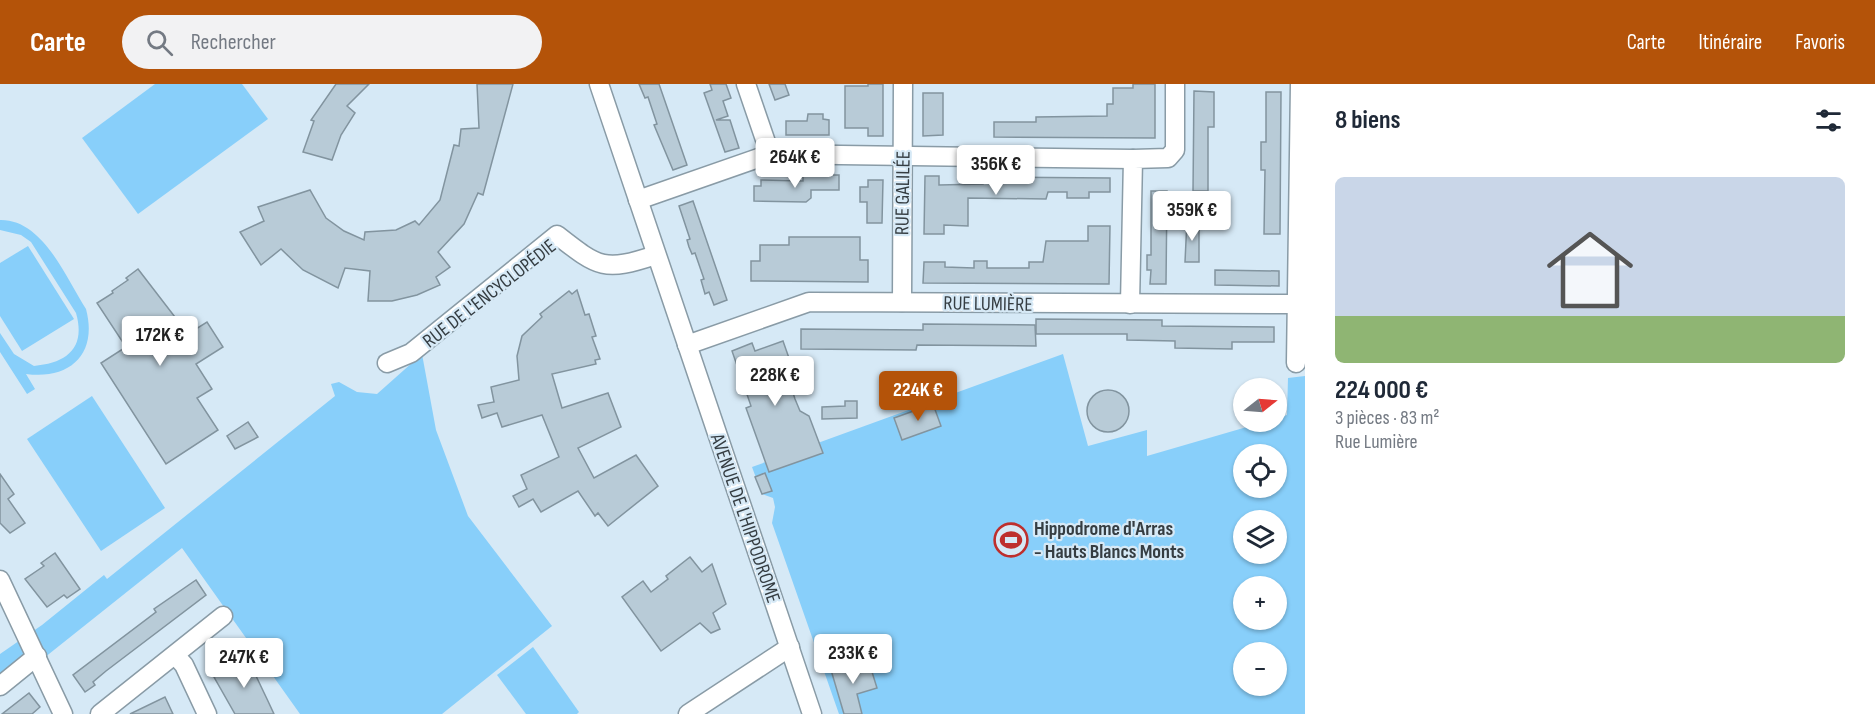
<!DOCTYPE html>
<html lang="fr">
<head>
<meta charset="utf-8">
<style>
  body { margin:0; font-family:"Sofia Sans Condensed",sans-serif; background:#f2f2f3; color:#1f2937; height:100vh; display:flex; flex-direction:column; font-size:22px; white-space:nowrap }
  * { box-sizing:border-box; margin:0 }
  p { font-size:20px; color:#747a83 }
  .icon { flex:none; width:33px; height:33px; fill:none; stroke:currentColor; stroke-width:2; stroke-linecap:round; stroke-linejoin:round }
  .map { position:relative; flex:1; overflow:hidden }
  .details { display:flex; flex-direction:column; background:#fff; width:570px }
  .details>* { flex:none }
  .needle { width:39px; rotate:73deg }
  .buttons { position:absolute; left:1233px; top:294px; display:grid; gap:12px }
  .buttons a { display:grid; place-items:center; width:54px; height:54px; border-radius:50%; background:#fff; box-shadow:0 2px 4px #0004; font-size:30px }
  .price { position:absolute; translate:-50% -51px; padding:0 14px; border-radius:6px; background:#fff; color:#222; font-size:20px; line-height:39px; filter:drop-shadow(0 2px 3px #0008) }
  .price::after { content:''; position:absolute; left:50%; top:36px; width:18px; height:14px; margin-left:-9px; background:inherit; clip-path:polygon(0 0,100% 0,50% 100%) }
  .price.on { background:#b45309; color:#fff }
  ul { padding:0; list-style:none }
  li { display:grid; align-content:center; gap:12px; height:318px; padding:0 30px }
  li+li { border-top:2px solid #e0e1e3 }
  li span { display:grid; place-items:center; height:186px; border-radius:9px; color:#555 }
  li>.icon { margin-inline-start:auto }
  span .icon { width:108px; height:108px; fill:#fffc; stroke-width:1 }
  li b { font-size:26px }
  h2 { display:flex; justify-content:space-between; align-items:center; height:72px; padding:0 30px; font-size:26px }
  header { display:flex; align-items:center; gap:36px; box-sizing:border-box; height:84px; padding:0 30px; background:#b45309; color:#fff }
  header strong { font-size:28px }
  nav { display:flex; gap:33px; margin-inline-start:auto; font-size:21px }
  .search { width:420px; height:54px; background:#f2f2f3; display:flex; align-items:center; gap:15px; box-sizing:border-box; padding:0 21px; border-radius:33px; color:#747a83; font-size:22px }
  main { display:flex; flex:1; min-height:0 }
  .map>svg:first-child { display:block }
  .green { fill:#88cffa; fill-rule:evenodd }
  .building { fill:#b8cbd7; stroke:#82949f; stroke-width:1.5 }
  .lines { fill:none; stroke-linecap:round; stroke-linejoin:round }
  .minor-casing { stroke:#899ba6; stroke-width:21 }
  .minor { stroke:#fff; stroke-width:18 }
  .labels { text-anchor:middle; stroke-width:4.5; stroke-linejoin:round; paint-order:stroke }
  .street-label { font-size:20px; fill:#353d42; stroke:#d6e9f6 }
  .poi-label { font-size:20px; font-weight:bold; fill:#353d42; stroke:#d6e9f6; text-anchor:start }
</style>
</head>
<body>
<header>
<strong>Carte</strong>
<div class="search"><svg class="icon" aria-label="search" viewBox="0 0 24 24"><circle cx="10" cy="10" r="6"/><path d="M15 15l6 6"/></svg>Rechercher</div>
<nav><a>Carte</a><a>Itinéraire</a><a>Favoris</a></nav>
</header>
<main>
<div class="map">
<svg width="1305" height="630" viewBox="0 0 1305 630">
  <rect width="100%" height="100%" fill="#d6e9f6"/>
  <g class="green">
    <polygon points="155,0 242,0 268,35 138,130 82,54"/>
    <path d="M 0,136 C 43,135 66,194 86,225 C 98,270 70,296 26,290 L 35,305 L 27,310 L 0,268 L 0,249 L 14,270 L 34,282 C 67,279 86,264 76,229 L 31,158 L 21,151 L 0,146 Z"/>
    <polygon points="28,162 74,235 22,267 0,232 0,179"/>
    <polygon points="422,270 436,346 468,432 552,542 442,630 300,630 182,464 0,609 0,570 42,541 104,491 107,495 335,312 331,300 339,298 357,308 377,310"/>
    <path d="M 1063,270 L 1088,362 L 1147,346 L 1147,372 L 1264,338 L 1276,338 L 1277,334 L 1287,331 L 1288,294 L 1305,292 L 1305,630 L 839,630 L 772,439 L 775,423 L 773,414 L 762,410 L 752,383 ZM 1244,370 L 1276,370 L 1276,404 L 1244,404 ZM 1244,436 L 1276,436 L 1276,470 L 1244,470 ZM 1244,502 L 1276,502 L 1276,536 L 1244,536 ZM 1244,568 L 1276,568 L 1276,602 L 1244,602 Z"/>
    <polygon points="92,312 165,424 101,467 27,355"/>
    <polygon points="533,563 579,628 577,630 526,630 497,591"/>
  </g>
  <g class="building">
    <polygon points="336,0 369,0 347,22 355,29 341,51 332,76 303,68 314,37 311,36"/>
    <polygon points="477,0 513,0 483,111 478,109 464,140 438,168 450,183 436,193 440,201 417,211 392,217 368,217 370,187 345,184 338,204 303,186 281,165 261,181 240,148 264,137 258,123 310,106 326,134 344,147 364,156 365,148 396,146 415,137 419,141 440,116 454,61 459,62 461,45 479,44"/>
    <polygon points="639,0 659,0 687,81 673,86 654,41 657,40 648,13 645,14"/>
    <polygon points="710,0 726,0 731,14 723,17 728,32 716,36 730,36 739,64 725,68 704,9 712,6"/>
    <polygon points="769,0 785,0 789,11 775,16"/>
    <polygon points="868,0 883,0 883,52 868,52 868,44 845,44 845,2 868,2"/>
    <polygon points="1133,0 1155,0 1155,54 994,53 994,38 1036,38 1036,33 1107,32 1107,20 1113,20 1113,4 1133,4"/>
    <polygon points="1194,7 1214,8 1214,43 1208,43 1208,107 1193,107"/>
    <polygon points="1266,8 1281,8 1280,150 1264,150 1265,86 1261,86 1261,58 1266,58"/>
    <polygon points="923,9 943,9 943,51 923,52"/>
    <polygon points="808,30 823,30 823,35 829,36 829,51 786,51 786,37 807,37"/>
    <polygon points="803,91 839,91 839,106 811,106 811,114 806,118 754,117 754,102 761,102 761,96 803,97"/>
    <polygon points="925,92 939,92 939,101 983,100 984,93 1110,94 1110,108 1089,108 1089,114 1067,114 1067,108 1048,108 1046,115 968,114 968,142 944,141 944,150 924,150"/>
    <polygon points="868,96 883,96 882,139 867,139 867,118 860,118 860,103 868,103"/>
    <polygon points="1151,107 1167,107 1166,200 1150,200 1151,186 1147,186 1147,171 1151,171"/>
    <polygon points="693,117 727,216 714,221 709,208 705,210 701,196 704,195 695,169 692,170 689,163 687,156 690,155 679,122"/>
    <polygon points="1187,136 1199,137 1199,178 1185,178"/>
    <polygon points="1088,142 1110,142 1109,200 923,199 924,178 945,178 945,183 974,184 974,177 987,177 987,184 1029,184 1029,178 1043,178 1046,157 1088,157"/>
    <polygon points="789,153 860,153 860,176 868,176 868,198 751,197 751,177 760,177 760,161 789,161"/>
    <polygon points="138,185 188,250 207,238 223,263 196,280 212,305 197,314 218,346 166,380 101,279 126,263 97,219 113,209 112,207 128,196 126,194"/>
    <polygon points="1215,186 1279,187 1279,202 1215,201"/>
    <polygon points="577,206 585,231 589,230 596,252 592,253 600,275 595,276 596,280 552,290 562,324 608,309 621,343 578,364 594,394 636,371 658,402 608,442 598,429 595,432 578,407 541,428 533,415 519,423 513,412 527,405 521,391 559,373 542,331 502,343 497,329 482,334 478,321 494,318 491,303 519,296 517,272 522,252 542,233 540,230 569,207 572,210"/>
    <polygon points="1036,235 1162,236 1162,242 1274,243 1274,258 1232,258 1232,265 1175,264 1175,257 1127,256 1127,250 1036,250"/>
    <polygon points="923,240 1035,241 1036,262 917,261 916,266 801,265 801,245 923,246"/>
    <polygon points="783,257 790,277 786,287 795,315 800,327 809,332 823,369 769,388 746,324 751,322 732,267 752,259 755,267"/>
    <circle cx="1108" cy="327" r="21"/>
    <polygon points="845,317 857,317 857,334 822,335 822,323 845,322"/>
    <polygon points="933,320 941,342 902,356 894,334"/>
    <polygon points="248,338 258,353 235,365 227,352"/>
    <polygon points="765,389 772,407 762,410 755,393"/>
    <polygon points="0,390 14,410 8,415 25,439 10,449 0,439"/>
    <polygon points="55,469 80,505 67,514 64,511 47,523 25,495 44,482 41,479"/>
    <polygon points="690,473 702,488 712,480 726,520 713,529 720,545 711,549 700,539 661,567 622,513 643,497 651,508 668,495 666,492"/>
    <polygon points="196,496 206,511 106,587 93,598 95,601 85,608 73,591 156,528 154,525"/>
    <polygon points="246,571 267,615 274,630 235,630 214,593 236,583 233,577"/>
    <polygon points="868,575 877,604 857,610 862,630 844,630 831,586"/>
    <polygon points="29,609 40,623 32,630 2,630"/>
    <polygon points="165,613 173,630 130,630"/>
  </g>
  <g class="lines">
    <defs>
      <g id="minor">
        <polyline points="599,0 812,630"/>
        <polyline points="746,0 770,70"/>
        <polyline points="638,116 770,70 1133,75"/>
        <polyline points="902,218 903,0"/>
        <polyline points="1130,220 1133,75 1168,74 1175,66 1175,0"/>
        <polyline points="687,261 809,218 1296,220"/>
        <path d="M 387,279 L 411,269 L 557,151 C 599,184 604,188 656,171"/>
        <polyline points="1296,279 1300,0"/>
        <polyline points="0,496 63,630"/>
        <polyline points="175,571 184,581 207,630"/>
        <polyline points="0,602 37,572"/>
        <polyline points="100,630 223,532"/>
        <polyline points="688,630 790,563"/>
      </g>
    </defs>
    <use href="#minor" class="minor-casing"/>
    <use href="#minor" class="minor"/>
  </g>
  <defs>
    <symbol id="stadium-ring" viewBox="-11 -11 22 22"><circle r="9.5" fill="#d6e9f6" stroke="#be2f2d" stroke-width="1.5"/><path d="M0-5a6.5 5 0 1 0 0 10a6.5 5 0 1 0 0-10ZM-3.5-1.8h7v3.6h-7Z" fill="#be2f2d"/></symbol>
  </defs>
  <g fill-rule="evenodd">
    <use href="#stadium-ring" x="992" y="437" width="38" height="38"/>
  </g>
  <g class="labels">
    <g class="street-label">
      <text transform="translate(902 109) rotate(-89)" y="7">RUE GALILÉE</text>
      <text transform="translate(489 209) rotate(-38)" y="7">RUE DE L'ENCYCLOPÉDIE</text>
      <text transform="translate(988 219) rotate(1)" y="7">RUE LUMIÈRE</text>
      <text transform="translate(746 434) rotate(71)" y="7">AVENUE DE L'HIPPODROME</text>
    </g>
    <g class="poi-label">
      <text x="1034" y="451">Hippodrome d'Arras<tspan x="1034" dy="23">- Hauts Blancs Monts</tspan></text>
    </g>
  </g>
</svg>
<div class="buttons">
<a><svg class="needle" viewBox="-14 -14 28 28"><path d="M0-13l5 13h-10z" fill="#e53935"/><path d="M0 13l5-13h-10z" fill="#747a83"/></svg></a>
<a><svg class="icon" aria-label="locate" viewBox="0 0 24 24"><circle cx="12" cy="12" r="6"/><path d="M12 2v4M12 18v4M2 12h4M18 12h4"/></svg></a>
<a><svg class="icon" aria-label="layers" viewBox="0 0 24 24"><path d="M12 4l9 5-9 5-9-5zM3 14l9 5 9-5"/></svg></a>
<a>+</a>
<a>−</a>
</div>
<b class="price" style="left:795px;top:105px">264K €</b>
<b class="price" style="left:996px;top:112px">356K €</b>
<b class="price" style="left:1192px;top:158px">359K €</b>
<b class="price" style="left:160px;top:283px">172K €</b>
<b class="price" style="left:775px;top:323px">228K €</b>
<b class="price on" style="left:918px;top:338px">224K €</b>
<b class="price" style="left:853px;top:601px">233K €</b>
<b class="price" style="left:244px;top:605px">247K €</b>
</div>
<section class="details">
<h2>8 biens<svg class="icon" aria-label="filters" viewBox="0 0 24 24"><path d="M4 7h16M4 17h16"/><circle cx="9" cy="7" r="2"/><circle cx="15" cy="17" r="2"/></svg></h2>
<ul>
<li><span style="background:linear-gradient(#c9d6e8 75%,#8fb573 0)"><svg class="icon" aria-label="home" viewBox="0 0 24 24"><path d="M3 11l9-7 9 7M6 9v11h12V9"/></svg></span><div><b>224 000 €</b><p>3 pièces · 83 m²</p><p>Rue Lumière</p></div></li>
</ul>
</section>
</main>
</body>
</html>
